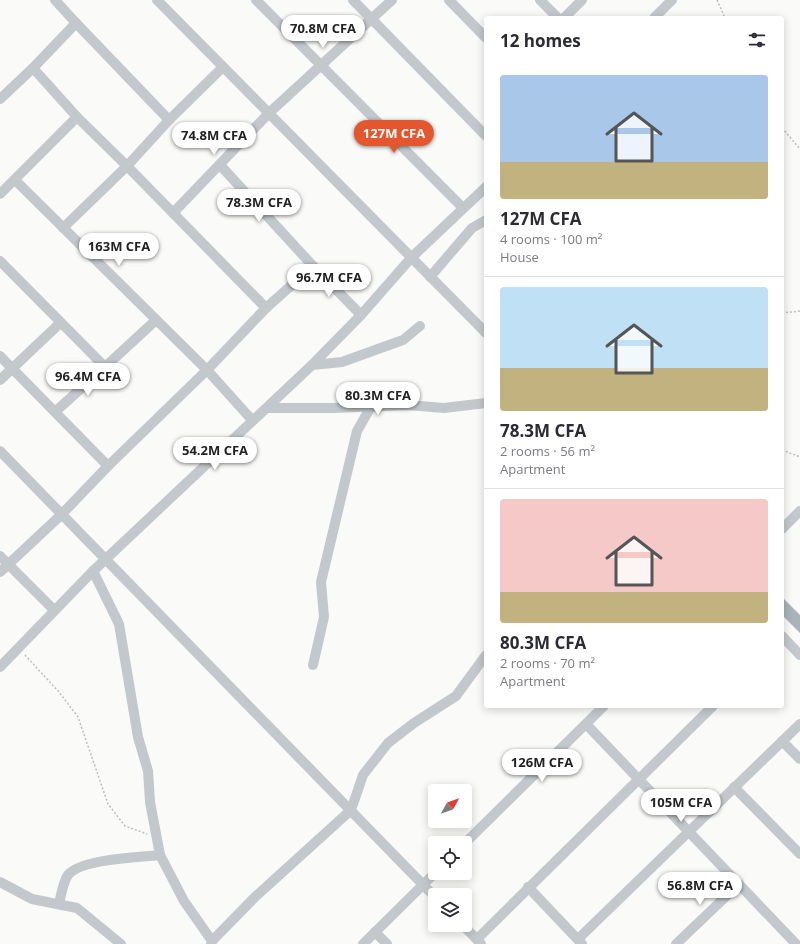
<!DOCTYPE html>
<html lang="en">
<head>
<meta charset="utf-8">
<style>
  body { margin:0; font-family:"Open Sans",sans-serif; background:#f7f7f7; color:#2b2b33; height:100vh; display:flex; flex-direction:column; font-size:15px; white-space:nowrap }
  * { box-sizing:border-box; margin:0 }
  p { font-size:13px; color:#7c7c81 }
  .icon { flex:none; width:22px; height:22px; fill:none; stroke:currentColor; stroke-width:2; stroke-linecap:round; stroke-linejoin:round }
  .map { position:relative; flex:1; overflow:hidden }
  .side { position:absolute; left:484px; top:16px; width:300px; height:692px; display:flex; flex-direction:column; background:#fff; border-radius:4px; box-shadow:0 2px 10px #0003 }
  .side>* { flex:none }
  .needle { width:26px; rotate:50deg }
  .controls { position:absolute; left:428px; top:784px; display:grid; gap:8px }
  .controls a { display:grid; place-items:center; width:44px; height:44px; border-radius:4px; background:#fff; box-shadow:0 2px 10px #0003; font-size:20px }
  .price { position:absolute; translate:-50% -34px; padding:0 9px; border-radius:14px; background:#fff; color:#222; font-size:13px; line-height:26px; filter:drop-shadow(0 1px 2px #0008) }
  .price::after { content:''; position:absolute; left:50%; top:24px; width:12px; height:9px; margin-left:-6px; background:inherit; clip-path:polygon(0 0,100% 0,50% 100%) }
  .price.active { background:#e4572e; color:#fff }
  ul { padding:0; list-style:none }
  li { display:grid; align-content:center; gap:8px; height:212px; padding:0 16px }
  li+li { border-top:1px solid #e1e1e2 }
  li span { display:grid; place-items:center; height:124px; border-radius:4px; color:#555 }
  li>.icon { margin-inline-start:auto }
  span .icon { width:72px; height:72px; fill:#fffc; stroke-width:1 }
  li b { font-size:17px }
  h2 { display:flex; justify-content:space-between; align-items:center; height:48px; padding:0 16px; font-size:17px }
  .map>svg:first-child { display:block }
  .building { fill:#aab3b9 }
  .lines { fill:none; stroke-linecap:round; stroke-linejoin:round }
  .path { stroke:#bbbfc2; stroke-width:1.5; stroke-dasharray:2 2; stroke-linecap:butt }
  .minor { stroke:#c3c8cc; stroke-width:10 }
</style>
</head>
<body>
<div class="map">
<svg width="800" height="944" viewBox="0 0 800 944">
  <rect width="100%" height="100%" fill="#fafaf8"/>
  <polygon class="building" points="782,597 800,615 800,633 782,615"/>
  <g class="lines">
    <g class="path">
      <polyline points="717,0 725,18"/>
      <polyline points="782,128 800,149"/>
      <polyline points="782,313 800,311"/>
      <polyline points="782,450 800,457"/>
      <polyline points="25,655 59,692 78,717 108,804 125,826 147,834"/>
    </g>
    <g class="minor">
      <polyline points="157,0 486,333"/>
      <polyline points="256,0 463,208"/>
      <polyline points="353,0 486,136"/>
      <polyline points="449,0 486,38"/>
      <polyline points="540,0 558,18"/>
      <polyline points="564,18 582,0"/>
      <polyline points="654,18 672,0"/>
      <polyline points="76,23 169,120"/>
      <polyline points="33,68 77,117 127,166 169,120 223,67"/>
      <polyline points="0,99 33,68 76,23 55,0"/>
      <polyline points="220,165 313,266 361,315"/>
      <polyline points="15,180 207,370 252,420"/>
      <polyline points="0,194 77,117"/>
      <polyline points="173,213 269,113 392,0"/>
      <polyline points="63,228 127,166 266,308"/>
      <polyline points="0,261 105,367 156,320"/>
      <polyline points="430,277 472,228 486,220"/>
      <polyline points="0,356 108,466"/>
      <polyline points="312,365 342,362 403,340 420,326"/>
      <polyline points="0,380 60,323"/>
      <polyline points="268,408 333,408 407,405 444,408 486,403"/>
      <polyline points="56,411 105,367"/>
      <polyline points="0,451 435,897"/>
      <polyline points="782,529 800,511"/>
      <polyline points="0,556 54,610"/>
      <polyline points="93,571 119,624 138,737 148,771 150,802 160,855 184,901 212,941 211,944"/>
      <polyline points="0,572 61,515 108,466 207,370 266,308 313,266"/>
      <polyline points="782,636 800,655"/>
      <polyline points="313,665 324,617 321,582 357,431 372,405"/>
      <polyline points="0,667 93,571 312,365 361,315 411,258 486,187"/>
      <polyline points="586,724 796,944"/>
      <polyline points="782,741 800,759"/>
      <polyline points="734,787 800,854"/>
      <polyline points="465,843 604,706"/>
      <polyline points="0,882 32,899 77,908 121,944"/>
      <polyline points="528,887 582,944"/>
      <path d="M 59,904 C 61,895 63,882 68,875 C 80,859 140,857 160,855"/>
      <polyline points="463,925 481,944"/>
      <polyline points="375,932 387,944"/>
      <polyline points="477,939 713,706"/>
      <polyline points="578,939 800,724"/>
      <polyline points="212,941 255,897 351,810 363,775 388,743 414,723 456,696 486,655"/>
      <polyline points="363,944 435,873"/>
      <polyline points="676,944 739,884"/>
    </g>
  </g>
</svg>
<div class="controls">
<a><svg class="needle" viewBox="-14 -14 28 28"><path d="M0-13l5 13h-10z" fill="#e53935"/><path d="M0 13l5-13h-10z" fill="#7c7c81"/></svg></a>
<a><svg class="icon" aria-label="locate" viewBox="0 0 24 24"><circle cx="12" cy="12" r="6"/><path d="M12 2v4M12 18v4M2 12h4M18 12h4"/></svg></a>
<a><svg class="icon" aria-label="layers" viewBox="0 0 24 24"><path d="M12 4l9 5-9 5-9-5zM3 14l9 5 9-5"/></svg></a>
</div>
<b class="price" style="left:323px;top:49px">70.8M CFA</b>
<b class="price active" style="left:394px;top:154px">127M CFA</b>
<b class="price" style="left:214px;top:156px">74.8M CFA</b>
<b class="price" style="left:259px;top:223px">78.3M CFA</b>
<b class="price" style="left:119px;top:267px">163M CFA</b>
<b class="price" style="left:329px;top:298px">96.7M CFA</b>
<b class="price" style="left:88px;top:397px">96.4M CFA</b>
<b class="price" style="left:378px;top:416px">80.3M CFA</b>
<b class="price" style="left:215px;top:471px">54.2M CFA</b>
<b class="price" style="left:542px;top:783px">126M CFA</b>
<b class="price" style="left:681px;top:823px">105M CFA</b>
<b class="price" style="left:700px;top:906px">56.8M CFA</b>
<section class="side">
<h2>12 homes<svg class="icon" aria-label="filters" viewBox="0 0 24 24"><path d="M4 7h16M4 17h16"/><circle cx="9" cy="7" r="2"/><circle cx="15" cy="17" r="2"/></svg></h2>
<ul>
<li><span style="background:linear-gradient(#a9c7e8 70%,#c2b280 0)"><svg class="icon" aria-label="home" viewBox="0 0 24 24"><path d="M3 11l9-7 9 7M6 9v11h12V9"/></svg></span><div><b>127M CFA</b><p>4 rooms · 100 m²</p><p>House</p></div></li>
<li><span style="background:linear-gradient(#bfe0f5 65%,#c2b280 0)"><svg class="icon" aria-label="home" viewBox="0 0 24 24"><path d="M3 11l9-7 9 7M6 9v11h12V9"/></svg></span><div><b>78.3M CFA</b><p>2 rooms · 56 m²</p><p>Apartment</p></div></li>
<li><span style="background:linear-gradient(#f6c9c9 75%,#c2b280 0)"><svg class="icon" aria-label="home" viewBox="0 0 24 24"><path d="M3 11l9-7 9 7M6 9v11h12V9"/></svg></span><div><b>80.3M CFA</b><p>2 rooms · 70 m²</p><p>Apartment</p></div></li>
</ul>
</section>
</div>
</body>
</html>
